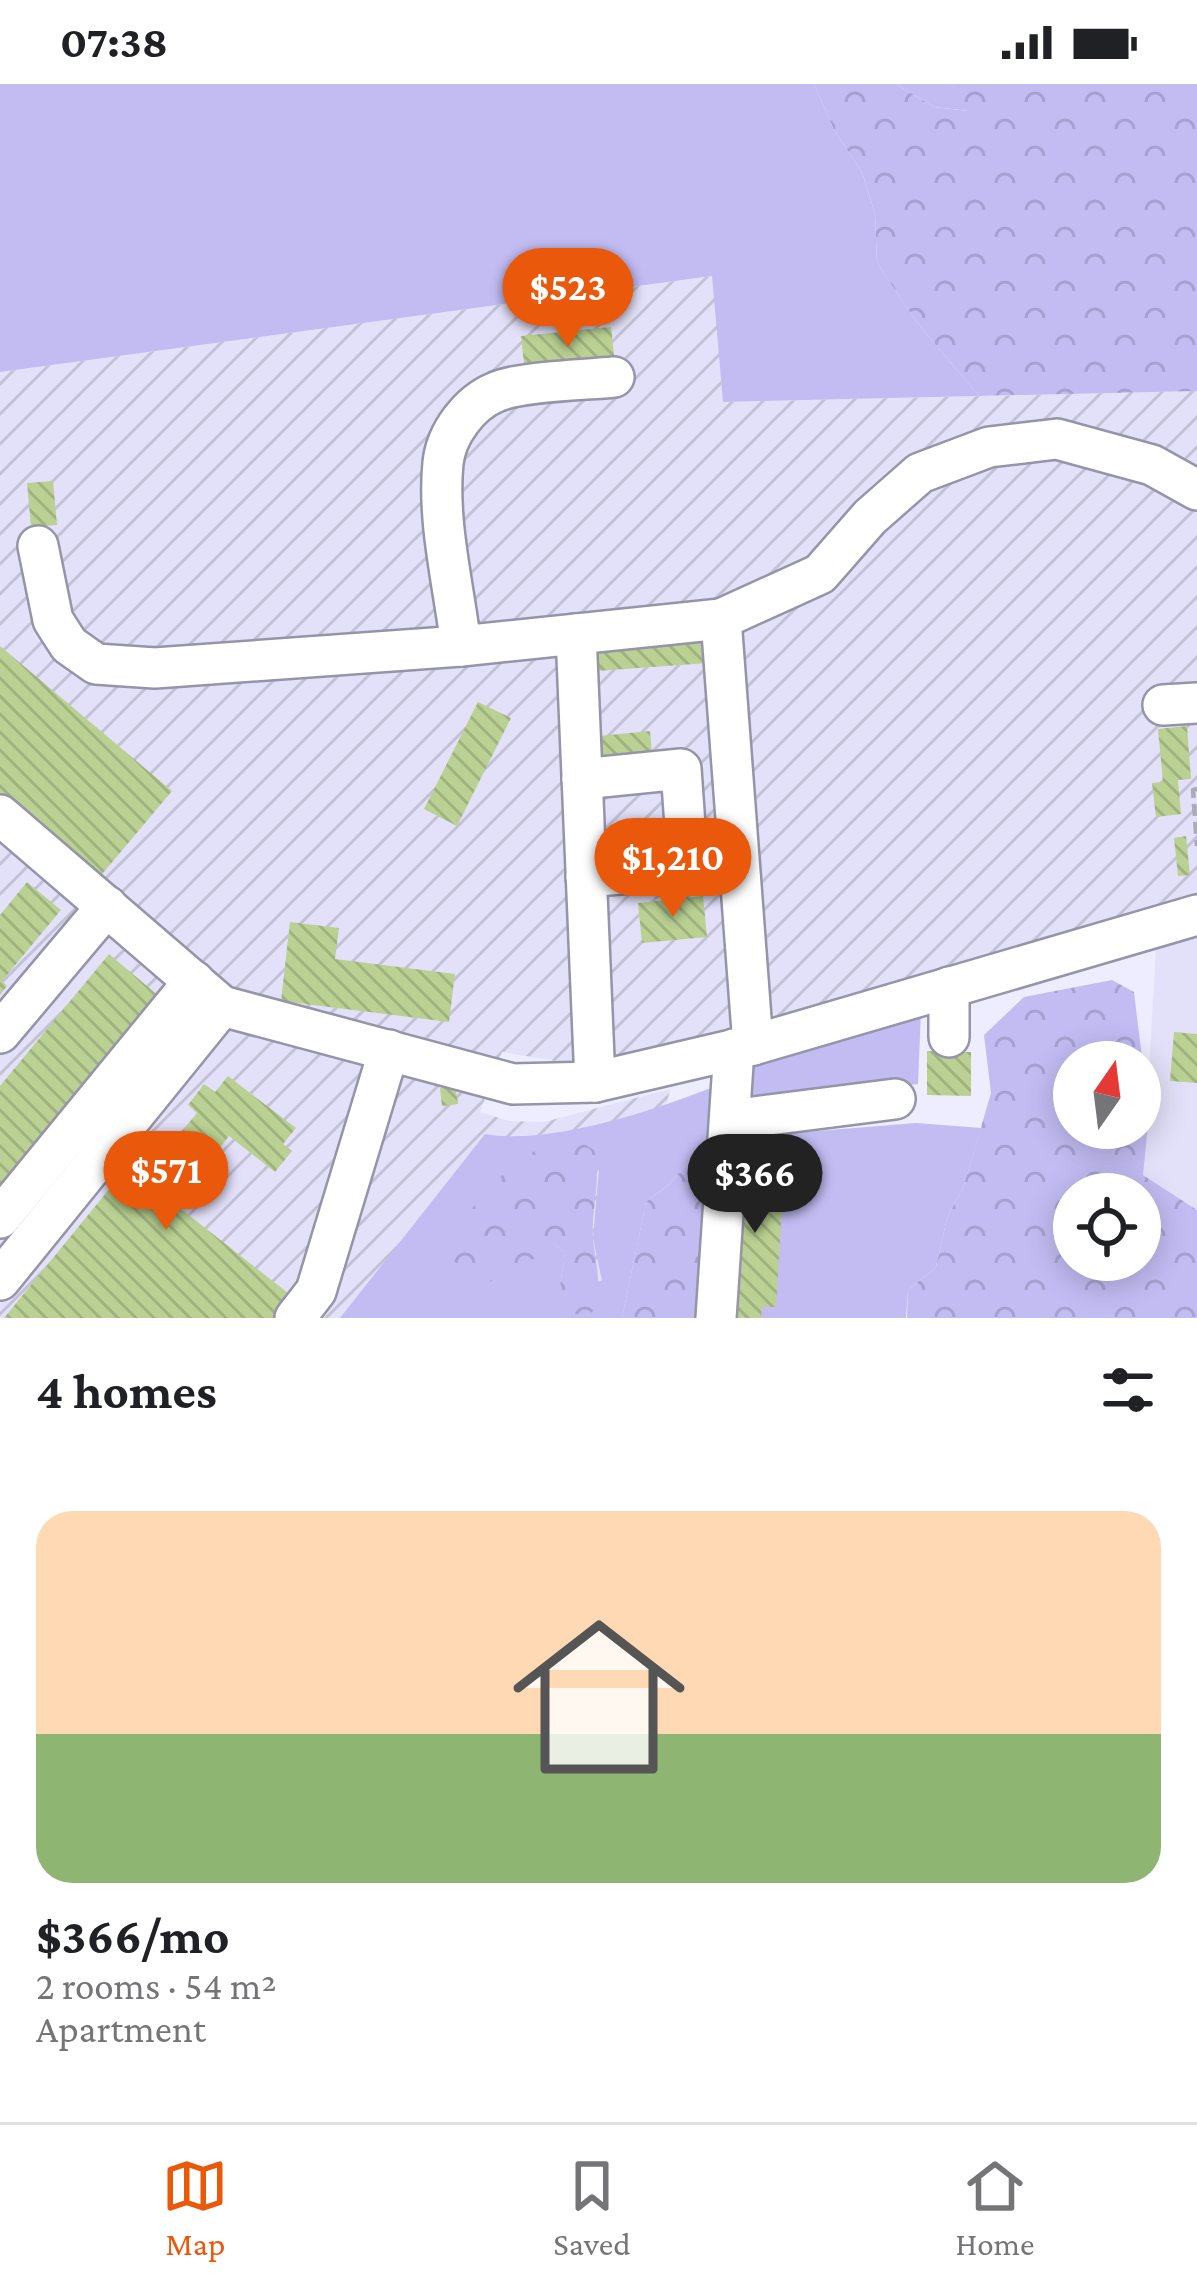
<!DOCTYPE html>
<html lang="en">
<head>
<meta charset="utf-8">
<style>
  body { margin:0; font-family:"Crimson Pro",serif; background:#f6f6f6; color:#202124; height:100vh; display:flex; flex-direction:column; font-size:45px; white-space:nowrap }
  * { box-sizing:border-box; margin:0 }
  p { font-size:39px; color:#757577 }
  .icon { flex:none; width:66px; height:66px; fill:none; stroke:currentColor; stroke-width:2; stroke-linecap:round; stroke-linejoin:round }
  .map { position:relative; height:1234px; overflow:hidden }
  .drawer { display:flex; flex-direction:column; background:#fff; flex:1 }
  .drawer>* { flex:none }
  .needle { width:78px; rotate:14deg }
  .controls { position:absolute; left:1053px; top:957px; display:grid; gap:24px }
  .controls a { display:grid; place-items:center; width:108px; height:108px; border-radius:50%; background:#fff; box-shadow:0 6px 30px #0003; font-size:60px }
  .price { position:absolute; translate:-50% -102px; padding:0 27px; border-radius:42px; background:#ea580c; color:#fff; font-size:39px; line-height:78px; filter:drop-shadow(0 3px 6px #0008) }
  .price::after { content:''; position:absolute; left:50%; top:72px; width:36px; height:27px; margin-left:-18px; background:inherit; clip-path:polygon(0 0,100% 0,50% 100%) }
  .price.selected { background:#222; color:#fff }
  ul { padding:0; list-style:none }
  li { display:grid; align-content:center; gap:24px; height:636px; padding:0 36px }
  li+li { border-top:3px solid #e0e0e0 }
  li span { display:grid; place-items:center; height:372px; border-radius:36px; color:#555 }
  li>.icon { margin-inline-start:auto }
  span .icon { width:216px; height:216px; fill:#fffc; stroke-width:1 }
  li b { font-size:51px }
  h2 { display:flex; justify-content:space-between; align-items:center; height:144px; padding:0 36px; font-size:51px }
  .status { display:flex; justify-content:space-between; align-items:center; height:84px; padding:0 60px; background:#fff; direction:ltr }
  .status svg { height:33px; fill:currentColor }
  .menu { display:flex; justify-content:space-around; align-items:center; height:168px; border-top:3px solid #e0e0e0; background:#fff; font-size:33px; color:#757577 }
  .menu a { display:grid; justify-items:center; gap:6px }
  .menu .selected { color:#ea580c }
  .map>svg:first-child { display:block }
  .built { fill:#e3e1f9 }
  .industrial { fill:url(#industrial-furrows) }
  .grass { fill:#c2bcf3; fill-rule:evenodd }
  .forest { fill:url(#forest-crowns); fill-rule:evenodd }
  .building { fill:url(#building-back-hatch) }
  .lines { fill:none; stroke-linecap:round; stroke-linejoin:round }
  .minor-casing { stroke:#9594a8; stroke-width:44 }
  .path { stroke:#abaab8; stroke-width:4.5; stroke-dasharray:12 6; stroke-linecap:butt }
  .minor { stroke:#fff; stroke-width:39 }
</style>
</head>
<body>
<div class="status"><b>07:38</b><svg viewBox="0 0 49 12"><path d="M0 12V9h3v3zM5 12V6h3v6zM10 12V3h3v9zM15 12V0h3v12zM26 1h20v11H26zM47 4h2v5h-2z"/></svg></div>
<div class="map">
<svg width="1197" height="1234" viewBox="0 0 1197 1234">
  <defs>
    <pattern id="industrial-furrows" width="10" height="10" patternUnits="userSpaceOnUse" patternTransform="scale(3)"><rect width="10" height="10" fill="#e3e1f9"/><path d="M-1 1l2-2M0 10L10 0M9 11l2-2" fill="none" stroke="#c3c1d6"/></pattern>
    <pattern id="forest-crowns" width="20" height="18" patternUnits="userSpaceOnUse" patternTransform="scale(3)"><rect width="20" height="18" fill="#c2bcf3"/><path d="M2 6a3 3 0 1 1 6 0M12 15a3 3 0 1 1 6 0" fill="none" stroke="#a7a1d1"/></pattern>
    <pattern id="building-back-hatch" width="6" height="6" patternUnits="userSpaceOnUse" patternTransform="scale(3)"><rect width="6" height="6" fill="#bad193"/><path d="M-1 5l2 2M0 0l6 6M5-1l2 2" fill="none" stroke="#a0b37f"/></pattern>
  </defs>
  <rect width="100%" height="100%" fill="#eeedff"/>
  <polygon class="built" points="1197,854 1197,1126 1143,1091 1156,864"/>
  <polygon class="industrial" points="713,192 723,318 1197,307 1197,809 715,955 632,974 573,980 502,968 480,1028 509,1037 544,1038 670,1005 622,1234 0,1234 0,288"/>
  <g class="grass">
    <polygon points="0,0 814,0 834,46 862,88 875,130 877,179 918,240 979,312 723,318 712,192 0,288"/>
    <polygon points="896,0 951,0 970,27 934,23"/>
    <polygon points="921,927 918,1000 743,1021 746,981"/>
    <path d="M 720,1000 L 717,1055 L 916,1039 L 981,1044 L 964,1101 L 947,1134 L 936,1183 L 908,1206 L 906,1234 L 701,1234 L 707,1058 L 668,1101 L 646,1118 L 622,1234 L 340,1234 L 485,1050 C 548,1062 661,1025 720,1000 ZM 599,1085 L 593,1154 L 602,1197 L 560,1202 L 565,1169 L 554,1160 Z"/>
  </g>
  <g class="forest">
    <polygon points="814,0 896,0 934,23 968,27 951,0 1197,0 1197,307 979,312 918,240 877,179 875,130 862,88 834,46"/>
    <path d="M 1112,896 L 1134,908 L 1149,1031 L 1143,1091 L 1197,1126 L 1197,1234 L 907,1234 L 908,1206 L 936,1183 L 947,1134 L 964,1101 L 991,1009 L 984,951 L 1024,913 ZM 1140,978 L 1140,1044 L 1074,1044 L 1074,978 ZM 1140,1110 L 1140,1176 L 1074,1176 L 1074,1110 Z"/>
    <path d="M 565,1049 L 594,1066 C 602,1095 591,1124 593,1155 C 596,1180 601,1198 597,1224 L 588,1231 L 566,1229 L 560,1202 L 565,1169 L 554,1160 L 525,1181 L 482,1201 L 454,1177 C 460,1113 514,1078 565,1049 Z"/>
    <polygon points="707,1058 715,1071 701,1234 622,1234 646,1118 668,1101"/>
  </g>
  <g class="building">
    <polygon points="611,243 615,280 525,289 521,252"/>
    <polygon points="53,397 57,441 31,443 27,399"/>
    <polygon points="705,550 708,579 597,587 596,558"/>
    <polygon points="0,562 172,707 98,795 0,712"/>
    <polygon points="478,618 511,634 457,742 424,725"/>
    <polygon points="1187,642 1191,695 1178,696 1181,730 1156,733 1152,699 1163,698 1158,645"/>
    <polygon points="650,647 652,670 601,675 599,652"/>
    <polygon points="1186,752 1190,791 1178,792 1174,754"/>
    <polygon points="27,798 61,826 2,897 7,902 0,911 0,831"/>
    <polygon points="703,812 707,853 642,859 638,819"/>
    <polygon points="290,838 339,844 335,875 455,890 449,938 281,917"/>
    <polygon points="109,870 166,918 0,1118 0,1002"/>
    <polygon points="1174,948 1197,950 1197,999 1170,997"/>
    <polygon points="927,967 971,968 971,1012 927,1011"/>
    <polygon points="228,992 296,1044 283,1060 292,1067 275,1088 229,1052 176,1121 293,1213 276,1234 4,1234 128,1082 143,1095 197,1029 188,1021 204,1000 215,1008"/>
    <polygon points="455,1001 458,1020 442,1022 440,1004"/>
    <polygon points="738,1069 785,1072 776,1223 762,1223 761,1234 725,1234"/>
  </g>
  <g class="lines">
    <defs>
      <g id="minor">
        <path d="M 614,293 C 585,296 521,297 496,308 C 469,319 446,350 443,379 C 437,438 454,503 461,562 L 721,535 L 753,961"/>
        <polyline points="38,462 53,536 69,561 96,580 155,584 461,562"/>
        <polyline points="721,535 820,490 870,433 920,389 989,363 1057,355 1152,381 1197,406"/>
        <polyline points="576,550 595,998"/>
        <polyline points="1163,621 1197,619"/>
        <polyline points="582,695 681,685 688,784 586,793"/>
        <polyline points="0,731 222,922 513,1000 595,998 753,961 1197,831"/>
        <polyline points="0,949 107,822"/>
        <polyline points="949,953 949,903"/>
        <polyline points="730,1036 895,1015"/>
        <polyline points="0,1134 194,897"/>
        <polyline points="0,1196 222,922"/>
        <polyline points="295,1234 316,1207 389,966"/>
        <polyline points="716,1234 734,965"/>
      </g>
    </defs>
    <use href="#minor" class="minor-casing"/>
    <polyline class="path" points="1197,705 1193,706 1197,762"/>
    <use href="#minor" class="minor"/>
  </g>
</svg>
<div class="controls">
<a><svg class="needle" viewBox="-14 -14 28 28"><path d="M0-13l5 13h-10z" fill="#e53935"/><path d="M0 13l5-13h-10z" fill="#757577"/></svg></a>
<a><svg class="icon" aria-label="locate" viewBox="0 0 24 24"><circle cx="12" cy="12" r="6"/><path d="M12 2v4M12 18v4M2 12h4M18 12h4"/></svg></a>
</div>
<b class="price" style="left:568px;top:266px">$523</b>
<b class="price" style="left:673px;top:836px">$1,210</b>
<b class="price" style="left:166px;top:1149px">$571</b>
<b class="price selected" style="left:755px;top:1152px">$366</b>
</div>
<section class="drawer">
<h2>4 homes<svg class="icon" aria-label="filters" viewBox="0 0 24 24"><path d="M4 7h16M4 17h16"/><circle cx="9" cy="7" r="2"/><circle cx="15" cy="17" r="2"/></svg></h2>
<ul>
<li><span style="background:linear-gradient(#ffd9b3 60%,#8fb573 0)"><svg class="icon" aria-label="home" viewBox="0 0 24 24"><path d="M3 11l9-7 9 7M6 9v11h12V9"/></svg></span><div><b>$366/mo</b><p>2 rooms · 54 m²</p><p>Apartment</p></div></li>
</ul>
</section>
<nav class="menu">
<a class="selected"><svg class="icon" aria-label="map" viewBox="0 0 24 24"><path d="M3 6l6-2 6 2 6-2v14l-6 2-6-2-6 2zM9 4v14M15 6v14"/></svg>Map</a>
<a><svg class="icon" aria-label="saved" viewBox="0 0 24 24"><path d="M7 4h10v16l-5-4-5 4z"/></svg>Saved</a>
<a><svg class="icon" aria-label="home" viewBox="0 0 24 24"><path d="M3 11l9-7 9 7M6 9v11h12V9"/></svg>Home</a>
</nav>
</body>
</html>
